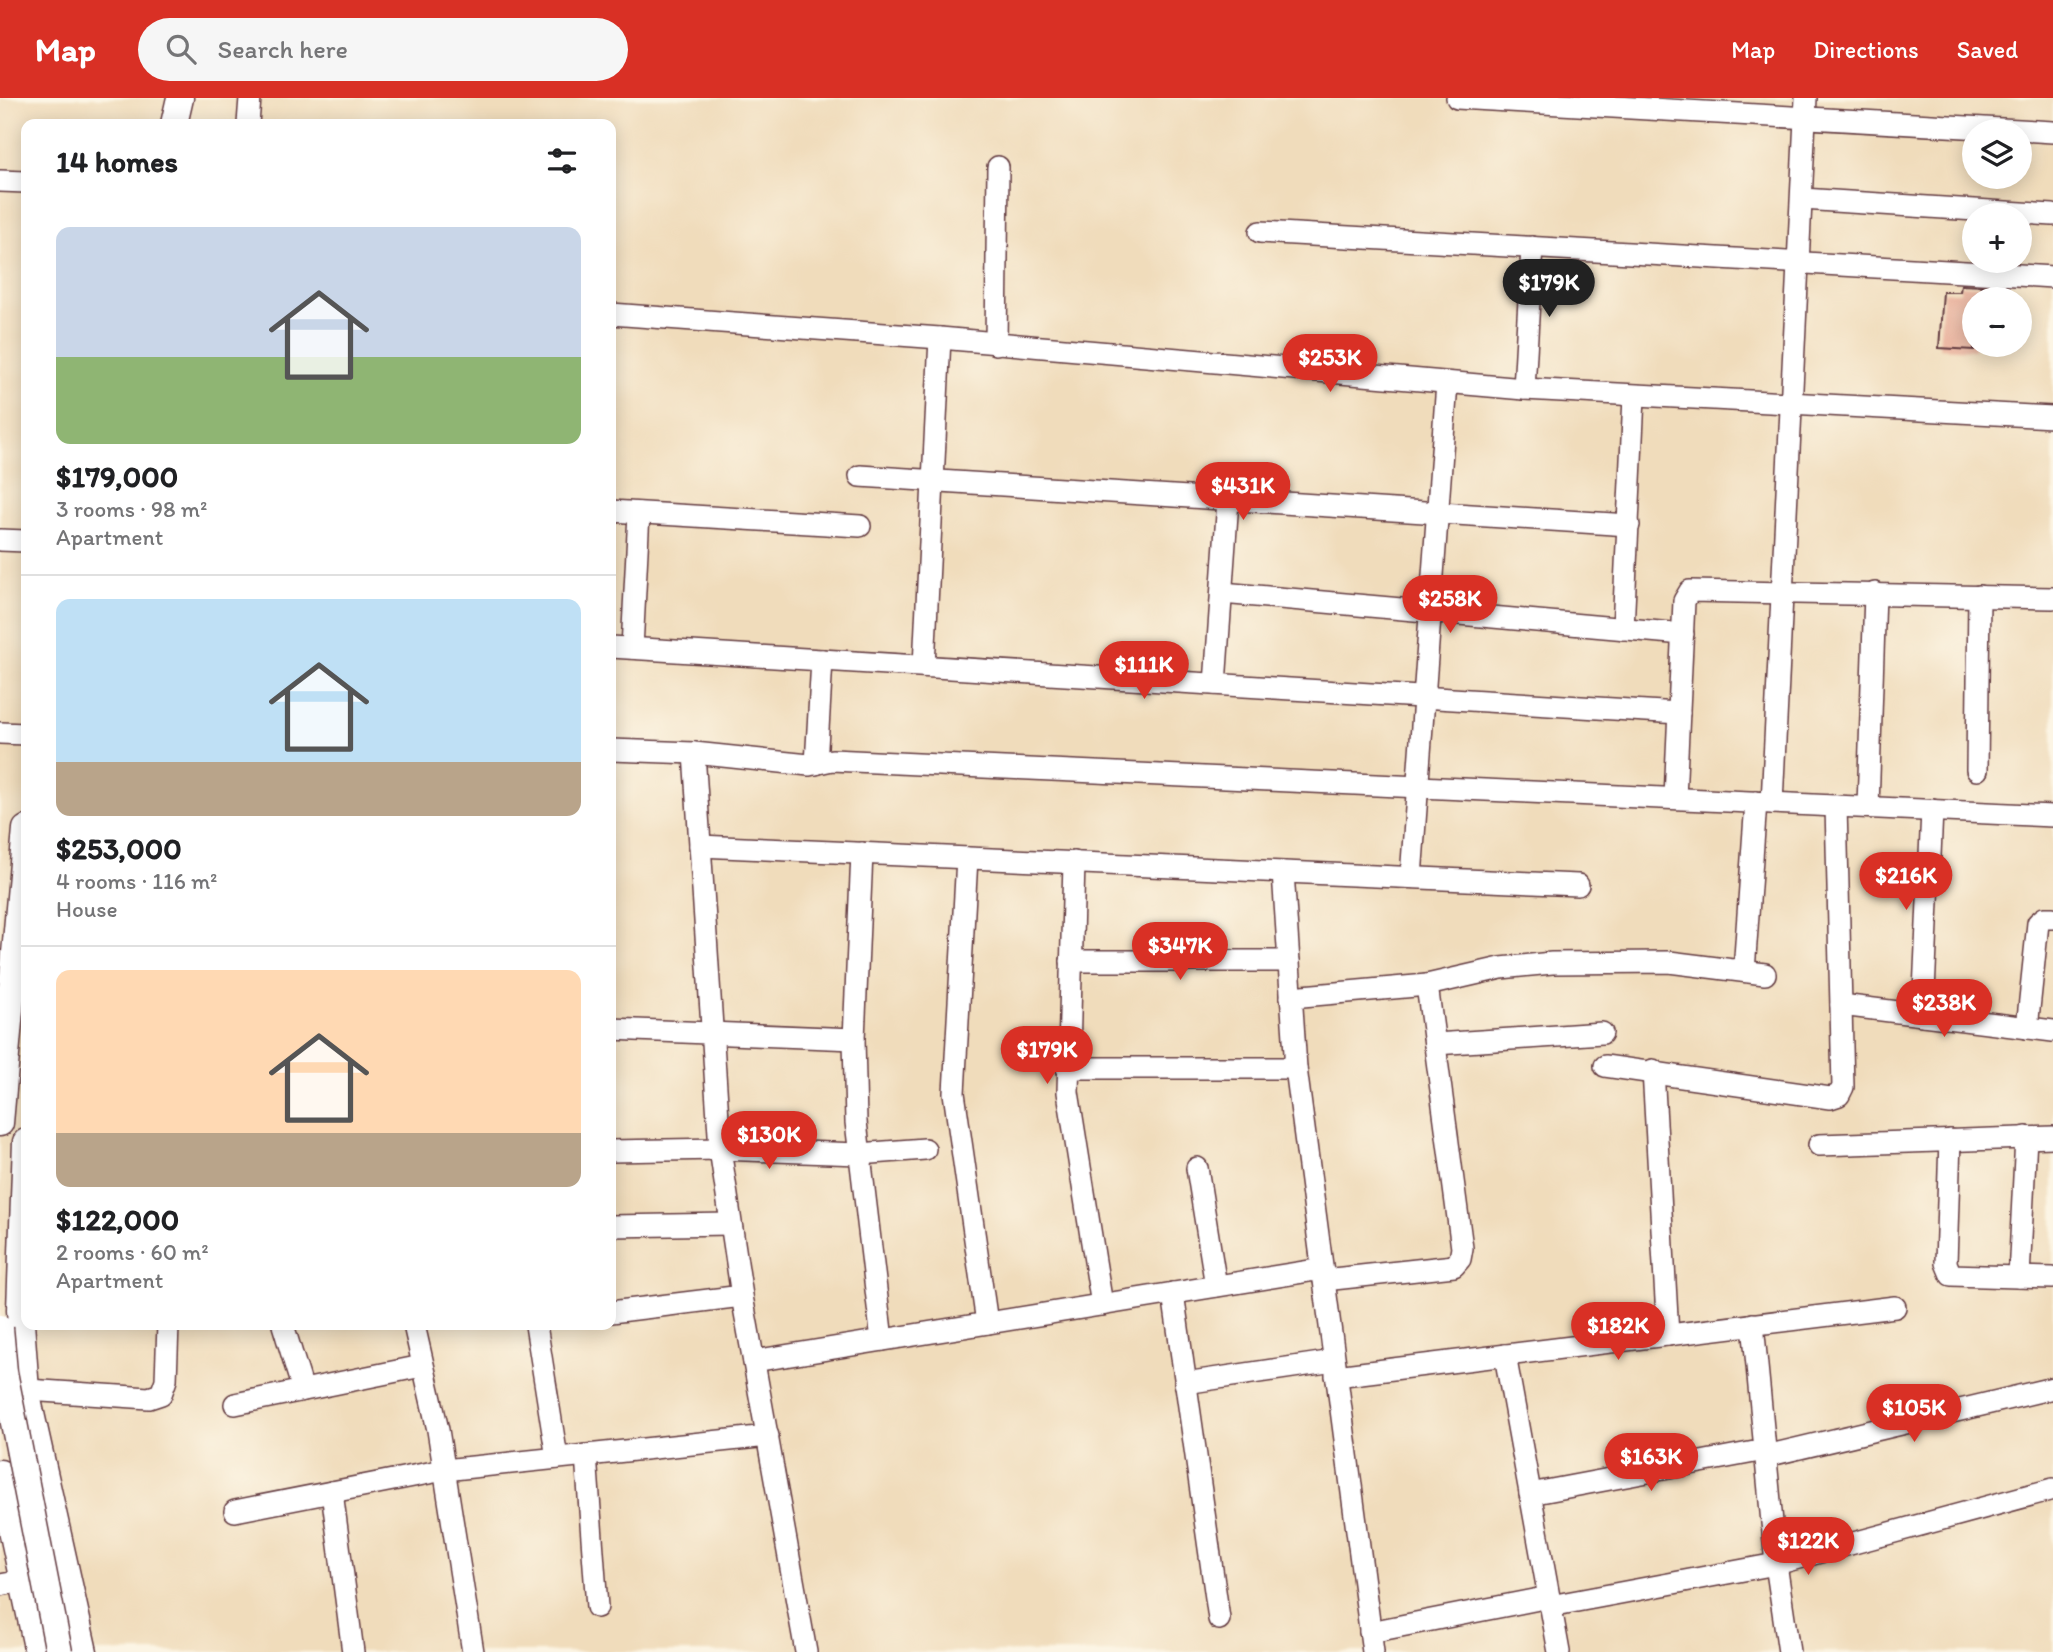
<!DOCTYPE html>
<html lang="en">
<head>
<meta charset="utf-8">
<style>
  body { margin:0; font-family:Itim,sans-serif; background:#f6f6f6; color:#202124; height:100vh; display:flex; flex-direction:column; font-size:26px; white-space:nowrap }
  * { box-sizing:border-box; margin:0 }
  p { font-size:23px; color:#757577 }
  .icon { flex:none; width:38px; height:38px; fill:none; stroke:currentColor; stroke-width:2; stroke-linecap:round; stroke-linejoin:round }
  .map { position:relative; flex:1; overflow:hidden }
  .panel { position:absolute; left:21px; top:21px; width:595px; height:1211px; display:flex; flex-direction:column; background:#fff; border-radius:14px; box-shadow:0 4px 18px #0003 }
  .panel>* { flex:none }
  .controls { position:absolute; left:1962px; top:21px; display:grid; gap:14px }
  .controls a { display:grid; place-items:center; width:70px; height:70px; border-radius:50%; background:#fff; box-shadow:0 4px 18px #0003; font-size:35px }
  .price { position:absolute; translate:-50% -60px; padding:0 16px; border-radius:24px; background:#d93025; color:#fff; font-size:23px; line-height:46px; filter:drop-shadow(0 2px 4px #0008) }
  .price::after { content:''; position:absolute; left:50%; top:42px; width:21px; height:16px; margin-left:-10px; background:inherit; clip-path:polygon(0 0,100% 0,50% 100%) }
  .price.current { background:#222; color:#fff }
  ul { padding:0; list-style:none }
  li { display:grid; align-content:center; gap:14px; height:371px; padding:0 35px }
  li+li { border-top:2px solid #e0e0e0 }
  li span { display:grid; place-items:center; height:217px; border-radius:14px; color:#555 }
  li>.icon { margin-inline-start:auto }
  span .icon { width:126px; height:126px; fill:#fffc; stroke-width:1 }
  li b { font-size:30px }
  h2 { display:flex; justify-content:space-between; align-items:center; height:84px; padding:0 35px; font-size:30px }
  header { display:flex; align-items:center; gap:42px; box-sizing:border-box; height:98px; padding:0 35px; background:#d93025; color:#fff }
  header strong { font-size:33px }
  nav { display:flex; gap:38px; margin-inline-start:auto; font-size:24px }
  .search { width:490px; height:63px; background:#f6f6f6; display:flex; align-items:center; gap:18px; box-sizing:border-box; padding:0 24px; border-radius:38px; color:#757577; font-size:26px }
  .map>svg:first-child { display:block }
  .building { fill:#e7a792 }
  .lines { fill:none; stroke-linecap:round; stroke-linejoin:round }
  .minor-casing { stroke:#633b41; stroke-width:24 }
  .major-casing { stroke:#633b41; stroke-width:29 }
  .minor { stroke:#fff; stroke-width:21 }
  .major { stroke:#fff; stroke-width:26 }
  .major-bridge-casing { stroke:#633b41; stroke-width:29; stroke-linecap:butt }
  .major-bridge { stroke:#fff; stroke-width:26 }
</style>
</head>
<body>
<header>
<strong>Map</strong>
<div class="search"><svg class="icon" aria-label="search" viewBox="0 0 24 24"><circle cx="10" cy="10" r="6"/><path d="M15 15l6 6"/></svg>Search here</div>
<nav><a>Map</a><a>Directions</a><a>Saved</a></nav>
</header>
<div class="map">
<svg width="2053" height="1554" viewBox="0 0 2053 1554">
  <rect width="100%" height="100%" fill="#fcf5e5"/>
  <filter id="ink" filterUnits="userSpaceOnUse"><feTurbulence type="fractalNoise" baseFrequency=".0143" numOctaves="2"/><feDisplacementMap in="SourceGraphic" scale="14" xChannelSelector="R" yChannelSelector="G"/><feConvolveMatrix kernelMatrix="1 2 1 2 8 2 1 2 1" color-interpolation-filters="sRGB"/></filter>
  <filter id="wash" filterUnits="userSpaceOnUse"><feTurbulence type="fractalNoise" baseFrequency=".00686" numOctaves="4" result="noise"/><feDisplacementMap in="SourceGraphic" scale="28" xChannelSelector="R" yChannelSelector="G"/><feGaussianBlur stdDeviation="1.57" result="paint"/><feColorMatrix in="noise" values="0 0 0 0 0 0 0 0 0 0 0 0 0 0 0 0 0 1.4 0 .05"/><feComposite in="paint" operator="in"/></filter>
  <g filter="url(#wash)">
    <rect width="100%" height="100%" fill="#f0dcbb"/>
    <g id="blocks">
      <polygon class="building" points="1961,187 1983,188 1983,199 1974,201 1974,252 1939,250 1943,194 1960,194"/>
    </g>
  </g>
  <g filter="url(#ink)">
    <use href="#blocks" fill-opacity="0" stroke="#633b41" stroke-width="2"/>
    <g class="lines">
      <defs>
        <g id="minor">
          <polyline points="1457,0 2053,34"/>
          <polyline points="248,26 250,0"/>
          <polyline points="0,83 26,84"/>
          <polyline points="1802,101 2053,117"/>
          <polyline points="1260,134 2053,179"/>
          <polyline points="611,216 940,240 1524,291 2053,319"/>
          <polyline points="996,246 998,69"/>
          <polyline points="1524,291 1532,149"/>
          <polyline points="860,378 1629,427"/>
          <polyline points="611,413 860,428"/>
          <polyline points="0,442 26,443"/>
          <polyline points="1222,495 1683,536"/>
          <polyline points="1623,531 1634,299"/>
          <polyline points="611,549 1679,615"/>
          <polyline points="632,550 639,415"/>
          <polyline points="924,568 940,240"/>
          <polyline points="1215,586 1228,402"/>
          <polyline points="0,635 26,636"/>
          <polyline points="611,652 694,655 809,667 832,662 2053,718"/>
          <polyline points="694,655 720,1051 742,1198 806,1554"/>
          <polyline points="816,666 822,562"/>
          <polyline points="1977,672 1979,498"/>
          <polyline points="1675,700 1684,503 1690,493 2053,500"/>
          <polyline points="1772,705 1806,0"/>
          <polyline points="1868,709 1875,495"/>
          <polyline points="700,748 1578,787"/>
          <polyline points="862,755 854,941 856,1024 882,1242"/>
          <polyline points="967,760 954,995 987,1225"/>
          <polyline points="1074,764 1068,994 1102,1207"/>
          <polyline points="1283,774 1296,970 1373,1554"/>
          <polyline points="1411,779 1447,285"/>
          <polyline points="1071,863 1289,863"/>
          <polyline points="1744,873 1756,704"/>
          <polyline points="1291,899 1427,887 1501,870 1552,865 1669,864 1765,876"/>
          <polyline points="1841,907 2053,933"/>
          <polyline points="1923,917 1932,712"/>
          <polyline points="2027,930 2038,825 2044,820 2053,820"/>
          <polyline points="611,931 854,941"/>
          <polyline points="1435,946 1602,935"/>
          <polyline points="1605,968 1830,1000 1839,997 1843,989 1836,708"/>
          <polyline points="1067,970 1296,970"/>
          <polyline points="1653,972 1668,1237"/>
          <polyline points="1950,1042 1946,1165 1951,1177 2053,1180"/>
          <polyline points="1819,1047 2053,1039"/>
          <polyline points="611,1053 720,1051 859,1056 925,1051"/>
          <polyline points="1197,1070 1216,1188"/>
          <polyline points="611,1128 730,1126"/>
          <polyline points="2019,1179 2026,1039"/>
          <polyline points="1324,1182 1454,1168 1460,1161 1462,1150 1427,887"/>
          <polyline points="1173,1195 1219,1521"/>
          <polyline points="611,1214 742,1198"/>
          <polyline points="1753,1226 1776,1466 1789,1554"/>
          <polyline points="283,1227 303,1292"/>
          <polyline points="414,1227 438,1332 473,1554"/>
          <polyline points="536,1227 557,1360"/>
          <polyline points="1505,1257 1559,1554"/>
          <polyline points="754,1263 1322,1171"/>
          <polyline points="1336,1278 1895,1209"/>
          <polyline points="1185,1285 1334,1263"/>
          <polyline points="12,1291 149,1300 161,1296 166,1282 168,1227"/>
          <polyline points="235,1306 422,1268"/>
          <polyline points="586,1357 597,1509"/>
          <polyline points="1766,1358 2053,1290"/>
          <polyline points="332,1394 353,1554"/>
          <polyline points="1530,1396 1765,1352"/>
          <polyline points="235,1413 444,1372 768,1338"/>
          <polyline points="0,1487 22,1483"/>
          <polyline points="1550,1508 1776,1466 2053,1391"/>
          <polyline points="1370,1534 1549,1499"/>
        </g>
        <g id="major">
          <polyline points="174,26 180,0"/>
          <polyline points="0,1025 26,731"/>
          <polyline points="26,1044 20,1212 26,1293 84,1554"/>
          <polyline points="0,1375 38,1554"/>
        </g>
      </defs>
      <use href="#minor" class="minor-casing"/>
      <use href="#major" class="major-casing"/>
      <use href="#minor" class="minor"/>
      <use href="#major" class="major"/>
      <defs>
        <polyline id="major-bridge" points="0,1230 4,1274 59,1554"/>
      </defs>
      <use href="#major-bridge" class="major-bridge-casing"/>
      <use href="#major-bridge" class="major-bridge"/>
    </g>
  </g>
</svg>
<div class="controls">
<a><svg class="icon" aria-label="layers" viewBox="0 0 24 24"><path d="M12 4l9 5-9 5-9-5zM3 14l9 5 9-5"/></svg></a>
<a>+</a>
<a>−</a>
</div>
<b class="price current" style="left:1549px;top:221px">$179K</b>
<b class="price" style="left:1330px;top:296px">$253K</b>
<b class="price" style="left:1243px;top:424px">$431K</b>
<b class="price" style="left:1450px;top:537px">$258K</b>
<b class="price" style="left:1144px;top:603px">$111K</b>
<b class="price" style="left:1906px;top:814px">$216K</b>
<b class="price" style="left:1180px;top:884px">$347K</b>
<b class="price" style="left:1944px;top:941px">$238K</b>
<b class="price" style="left:1047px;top:988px">$179K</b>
<b class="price" style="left:769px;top:1073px">$130K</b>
<b class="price" style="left:1618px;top:1264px">$182K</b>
<b class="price" style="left:1914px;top:1346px">$105K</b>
<b class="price" style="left:1651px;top:1395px">$163K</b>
<b class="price" style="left:1808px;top:1479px">$122K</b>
<section class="panel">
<h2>14 homes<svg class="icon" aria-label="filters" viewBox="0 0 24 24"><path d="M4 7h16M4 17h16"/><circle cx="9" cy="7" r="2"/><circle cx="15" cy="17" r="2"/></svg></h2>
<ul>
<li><span style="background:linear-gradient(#c9d6e8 60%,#8fb573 0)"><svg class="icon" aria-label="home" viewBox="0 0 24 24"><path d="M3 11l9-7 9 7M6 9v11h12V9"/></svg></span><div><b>$179,000</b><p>3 rooms · 98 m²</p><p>Apartment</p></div></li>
<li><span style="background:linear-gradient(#bfe0f5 75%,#b9a48a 0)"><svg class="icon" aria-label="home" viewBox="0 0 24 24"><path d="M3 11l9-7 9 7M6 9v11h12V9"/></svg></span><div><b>$253,000</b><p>4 rooms · 116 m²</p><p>House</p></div></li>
<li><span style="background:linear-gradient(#ffd9b3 75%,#b9a48a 0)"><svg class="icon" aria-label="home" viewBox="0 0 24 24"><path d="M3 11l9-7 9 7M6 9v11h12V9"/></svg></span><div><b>$122,000</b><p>2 rooms · 60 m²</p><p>Apartment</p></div></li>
</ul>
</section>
</div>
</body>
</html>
